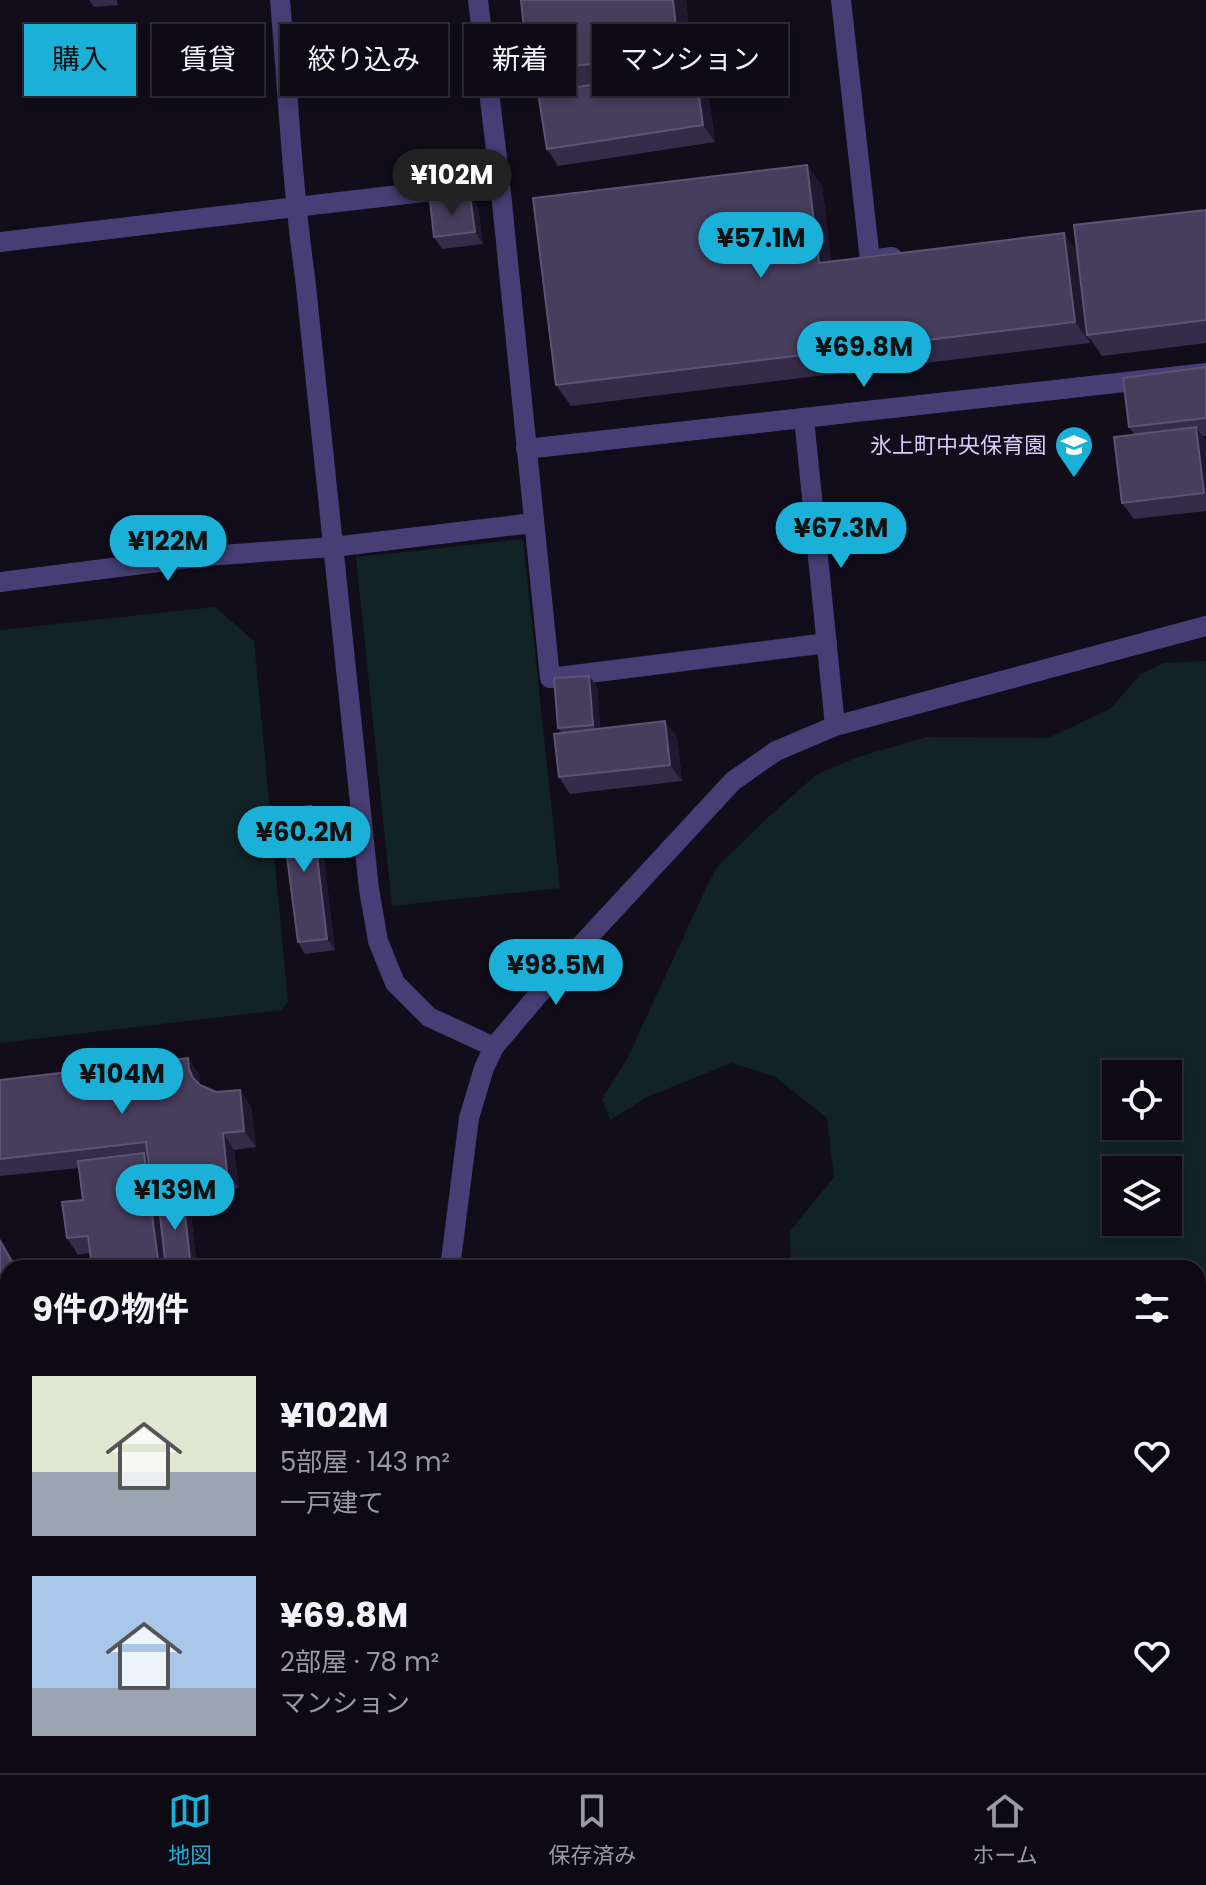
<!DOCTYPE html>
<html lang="ja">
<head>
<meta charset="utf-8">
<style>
  body { margin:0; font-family:Poppins,"Noto Sans JP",sans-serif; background:#16131d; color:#f1f3f6; height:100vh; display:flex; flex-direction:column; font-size:30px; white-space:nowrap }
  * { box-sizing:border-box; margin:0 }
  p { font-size:26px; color:#9a9aa0 }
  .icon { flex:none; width:44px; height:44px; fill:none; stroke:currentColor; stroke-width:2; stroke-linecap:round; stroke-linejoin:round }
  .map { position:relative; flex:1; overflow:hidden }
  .sheet { position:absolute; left:0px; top:1260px; width:1206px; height:514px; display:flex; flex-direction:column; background:#0d0a14; border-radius:24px 24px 0 0; box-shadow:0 4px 12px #0003,0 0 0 2px #2d2b34 }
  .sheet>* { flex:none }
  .hud { position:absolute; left:24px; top:24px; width:800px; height:72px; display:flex; gap:16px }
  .tools { position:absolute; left:1102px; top:1060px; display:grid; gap:16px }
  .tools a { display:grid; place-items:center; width:80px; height:80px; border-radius:0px; background:#0d0a14; box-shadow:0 4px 12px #0003,0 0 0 2px #2d2b34; font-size:40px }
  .price { position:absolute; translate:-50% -68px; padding:0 18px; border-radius:28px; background:#1ab0d8; color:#111; font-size:26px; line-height:52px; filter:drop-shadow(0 2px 4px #0008) }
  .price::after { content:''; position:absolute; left:50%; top:48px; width:24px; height:18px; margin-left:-12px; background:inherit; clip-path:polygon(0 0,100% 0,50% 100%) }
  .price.selected { background:#222; color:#fff }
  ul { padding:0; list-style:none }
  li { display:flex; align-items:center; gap:24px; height:200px; padding:0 32px }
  li span { display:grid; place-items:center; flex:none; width:224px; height:160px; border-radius:0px; color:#555 }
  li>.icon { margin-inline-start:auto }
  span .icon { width:96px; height:96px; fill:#fffc; stroke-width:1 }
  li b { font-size:34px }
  h2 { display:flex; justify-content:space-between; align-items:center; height:96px; padding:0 32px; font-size:34px }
  .chip { padding:0 28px; border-radius:0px; background:#0d0a14; box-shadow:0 4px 12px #0003,0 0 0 2px #2d2b34; font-size:28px; line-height:72px }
  .chip.selected { background:#1ab0d8; color:#111 }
  .dock { display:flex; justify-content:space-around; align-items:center; height:112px; border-top:2px solid #2d2b34; background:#0d0a14; font-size:22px; color:#9a9aa0 }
  .dock a { display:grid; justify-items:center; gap:4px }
  .dock .selected { color:#1ab0d8 }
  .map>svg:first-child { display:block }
  .green { fill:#112324; fill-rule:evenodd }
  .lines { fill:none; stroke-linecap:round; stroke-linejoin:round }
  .minor { stroke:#463e74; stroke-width:20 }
  .wall { fill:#352c4a }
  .shaded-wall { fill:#1f182f }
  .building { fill:#473d5d; stroke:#5d5475; stroke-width:2 }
  .labels { text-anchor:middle; stroke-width:7; stroke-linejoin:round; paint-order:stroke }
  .poi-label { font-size:22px; fill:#d7cdf9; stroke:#110d1b; text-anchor:end }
</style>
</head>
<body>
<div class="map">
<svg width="1206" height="1773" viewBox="0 0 1206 1773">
  <rect width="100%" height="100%" fill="#110d1b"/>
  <g class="green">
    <polygon points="523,539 560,888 392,906 356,557"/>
    <polygon points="215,607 254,641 288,1002 281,1010 0,1043 0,630"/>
    <path d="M 1206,661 L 1206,1603 L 1198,1602 L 1198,1268 L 791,1268 L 790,1231 L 834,1177 L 827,1118 L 774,1076 L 731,1063 L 647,1097 L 610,1120 L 602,1099 L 627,1059 L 706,888 L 717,867 L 764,821 L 817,774 L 861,756 L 927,737 L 1048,738 L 1110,709 L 1141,674 L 1164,663 ZM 1168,1074 L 1168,1126 L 1116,1126 L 1116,1074 ZM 1168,1170 L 1168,1222 L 1116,1222 L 1116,1170 Z"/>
  </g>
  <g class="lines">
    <g class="minor">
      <path d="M 280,0 C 288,92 292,185 305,277 L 369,889 L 378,941 L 395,983 L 429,1017 L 494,1047"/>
      <polyline points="478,0 500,183 550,678 827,643"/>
      <polyline points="841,0 870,260 892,257"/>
      <polyline points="0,242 500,183"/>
      <polyline points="804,418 835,726"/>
      <polyline points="526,449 1206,373"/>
      <polyline points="0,582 206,556 333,547 533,523"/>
      <polyline points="450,1268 469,1118 484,1068 494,1047 571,956 733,781 776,751 835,726 1206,626"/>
      <polyline points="0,1656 8,1653"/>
      <polyline points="590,1766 594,1773"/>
    </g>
  </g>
  <g class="wall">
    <polygon points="89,0 117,0 118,5 94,7"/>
    <polygon points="521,0 686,0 693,69 707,85 715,142 558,166 547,149 543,92 528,70"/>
    <polygon points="807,165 822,186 831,261 1077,251 1206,210 1206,343 1102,356 1089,337 1090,343 571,406 556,385"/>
    <polygon points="478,207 483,244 442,249 434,237"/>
    <polygon points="1206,367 1206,436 1203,436 1206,441 1206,511 1134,519 1122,503 1135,435 1129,427"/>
    <polygon points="589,676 597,687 600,728 677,737 682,781 570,794 559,777 562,733 558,728"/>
    <polygon points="311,806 319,818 335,950 305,954 298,942"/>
    <polygon points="188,1058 199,1075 200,1085 216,1092 240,1090 251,1107 256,1147 234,1150 239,1188 162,1197 158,1192 159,1198 190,1207 197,1268 92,1268 90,1253 78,1255 67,1238 83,1200 79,1168 0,1176 0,1080"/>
    <polygon points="0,1238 18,1268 8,1268 8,1292 0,1295"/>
    <polygon points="0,1307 4,1313 8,1339 0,1339"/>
    <polygon points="0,1369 7,1378 8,1391 8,1485 0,1486"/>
    <polygon points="8,1501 8,1609 0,1610 0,1502"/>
    <polygon points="142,1766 182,1766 163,1773 147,1773"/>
    <polygon points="299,1766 462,1766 443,1773 304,1773"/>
    <polygon points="479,1766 497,1766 483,1772"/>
    <polygon points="667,1766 707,1766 708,1773 670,1773"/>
  </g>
  <g class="shaded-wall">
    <polygon points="673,0 686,0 694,77 679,56"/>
    <polygon points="695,69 707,85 715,142 703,125"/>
    <polygon points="807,165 822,186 834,284 819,263"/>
    <polygon points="470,196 478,207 483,244 475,232"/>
    <polygon points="1064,233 1079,254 1087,335 1090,343 1075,322"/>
    <polygon points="1196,427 1206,441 1206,495 1204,493"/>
    <polygon points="589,676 597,687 601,736 593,725"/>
    <polygon points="665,721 677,737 682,781 670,765"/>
    <polygon points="311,806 319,818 335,950 327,939"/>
    <polygon points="188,1058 199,1075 200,1085 193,1078 189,1069"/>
    <polygon points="240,1090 251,1107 256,1147 244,1131"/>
    <polygon points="223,1133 234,1150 239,1188 227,1172"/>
    <polygon points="144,1153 156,1169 151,1181 158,1192 168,1268 159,1268"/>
    <polygon points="183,1196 190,1207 197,1268 191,1268"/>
    <polygon points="0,1238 18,1268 16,1268 0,1241"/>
    <polygon points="0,1307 4,1313 8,1337 0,1326"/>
    <polygon points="0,1369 7,1378 8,1391 8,1469 0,1405"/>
    <polygon points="701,1766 707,1766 708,1773 706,1773"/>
  </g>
  <g class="building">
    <polygon points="521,0 673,0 679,56 528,70"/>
    <polygon points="695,69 703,125 547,149 538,93"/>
    <polygon points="807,165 819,263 1064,233 1075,322 556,385 533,198"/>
    <polygon points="470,196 475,232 434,237 430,201"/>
    <polygon points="1206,210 1206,320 1087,335 1074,225"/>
    <polygon points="1206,367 1206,418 1129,427 1123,378"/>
    <polygon points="1196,427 1204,493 1122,503 1114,437"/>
    <polygon points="589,676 593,725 558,728 554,678"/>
    <polygon points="665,721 670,765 559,777 554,734"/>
    <polygon points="311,806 327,939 298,942 281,810"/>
    <polygon points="188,1058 189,1069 193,1078 200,1085 216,1092 240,1090 244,1131 223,1133 227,1172 151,1181 146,1142 0,1159 0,1080"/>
    <polygon points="144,1153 159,1268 92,1268 88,1236 67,1238 62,1202 83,1200 78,1161"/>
    <polygon points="183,1196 191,1268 166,1268 158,1198"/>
    <polygon points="0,1241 15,1267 8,1268 8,1271 0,1274"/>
    <polygon points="0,1405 7,1468 0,1468"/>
    <polygon points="8,1501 8,1586 0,1587 0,1502"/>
    <polygon points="10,1766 18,1766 20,1773 0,1773 0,1770"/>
    <polygon points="306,1766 388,1766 385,1767 387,1773 309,1773"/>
    <polygon points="667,1766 701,1766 668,1770"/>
  </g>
  <defs>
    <symbol id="school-pin" viewBox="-11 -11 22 30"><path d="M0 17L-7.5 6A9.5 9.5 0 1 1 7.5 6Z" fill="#1ab0d8" stroke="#110d1b"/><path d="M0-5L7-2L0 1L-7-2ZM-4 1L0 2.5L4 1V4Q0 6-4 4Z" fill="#fff"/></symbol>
  </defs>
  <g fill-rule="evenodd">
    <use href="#school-pin" x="1052" y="423" width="44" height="60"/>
  </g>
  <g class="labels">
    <g class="poi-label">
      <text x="1046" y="453">氷上町中央保育園</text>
    </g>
  </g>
</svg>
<div class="tools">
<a><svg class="icon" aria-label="locate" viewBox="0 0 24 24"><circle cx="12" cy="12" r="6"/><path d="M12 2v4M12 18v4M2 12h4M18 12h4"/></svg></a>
<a><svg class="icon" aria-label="layers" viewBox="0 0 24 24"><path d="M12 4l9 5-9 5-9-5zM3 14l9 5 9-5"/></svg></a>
</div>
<b class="price selected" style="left:452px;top:217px">¥102M</b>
<b class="price" style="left:761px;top:280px">¥57.1M</b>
<b class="price" style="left:864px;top:389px">¥69.8M</b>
<b class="price" style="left:841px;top:570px">¥67.3M</b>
<b class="price" style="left:168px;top:583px">¥122M</b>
<b class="price" style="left:304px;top:874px">¥60.2M</b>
<b class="price" style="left:556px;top:1007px">¥98.5M</b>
<b class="price" style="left:122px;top:1116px">¥104M</b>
<b class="price" style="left:175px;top:1232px">¥139M</b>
<div class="hud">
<a class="chip selected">購入</a>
<a class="chip">賃貸</a>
<a class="chip">絞り込み</a>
<a class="chip">新着</a>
<a class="chip">マンション</a>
</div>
<section class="sheet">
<h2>9件の物件<svg class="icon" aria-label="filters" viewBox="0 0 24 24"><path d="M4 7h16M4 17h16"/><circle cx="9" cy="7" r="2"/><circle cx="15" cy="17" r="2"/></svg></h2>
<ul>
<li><span style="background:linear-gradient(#dfe7d0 60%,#9aa5b1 0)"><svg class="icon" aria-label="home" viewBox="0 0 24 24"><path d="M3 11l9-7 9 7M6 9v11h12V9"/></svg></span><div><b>¥102M</b><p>5部屋 · 143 m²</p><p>一戸建て</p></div><svg class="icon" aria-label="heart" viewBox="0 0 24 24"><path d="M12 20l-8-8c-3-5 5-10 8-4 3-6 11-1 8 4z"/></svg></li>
<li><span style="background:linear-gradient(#a9c7e8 70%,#9aa5b1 0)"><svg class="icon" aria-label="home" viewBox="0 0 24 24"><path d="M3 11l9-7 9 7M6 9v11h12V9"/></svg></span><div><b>¥69.8M</b><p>2部屋 · 78 m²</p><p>マンション</p></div><svg class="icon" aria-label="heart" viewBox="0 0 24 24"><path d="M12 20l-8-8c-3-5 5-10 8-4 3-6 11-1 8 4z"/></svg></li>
</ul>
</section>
</div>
<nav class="dock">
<a class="selected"><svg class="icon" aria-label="map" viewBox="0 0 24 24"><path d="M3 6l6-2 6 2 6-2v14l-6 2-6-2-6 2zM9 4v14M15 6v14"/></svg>地図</a>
<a><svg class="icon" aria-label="saved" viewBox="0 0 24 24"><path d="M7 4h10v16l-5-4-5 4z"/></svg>保存済み</a>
<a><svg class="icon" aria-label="home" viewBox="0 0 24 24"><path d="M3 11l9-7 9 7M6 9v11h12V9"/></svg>ホーム</a>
</nav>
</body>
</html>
